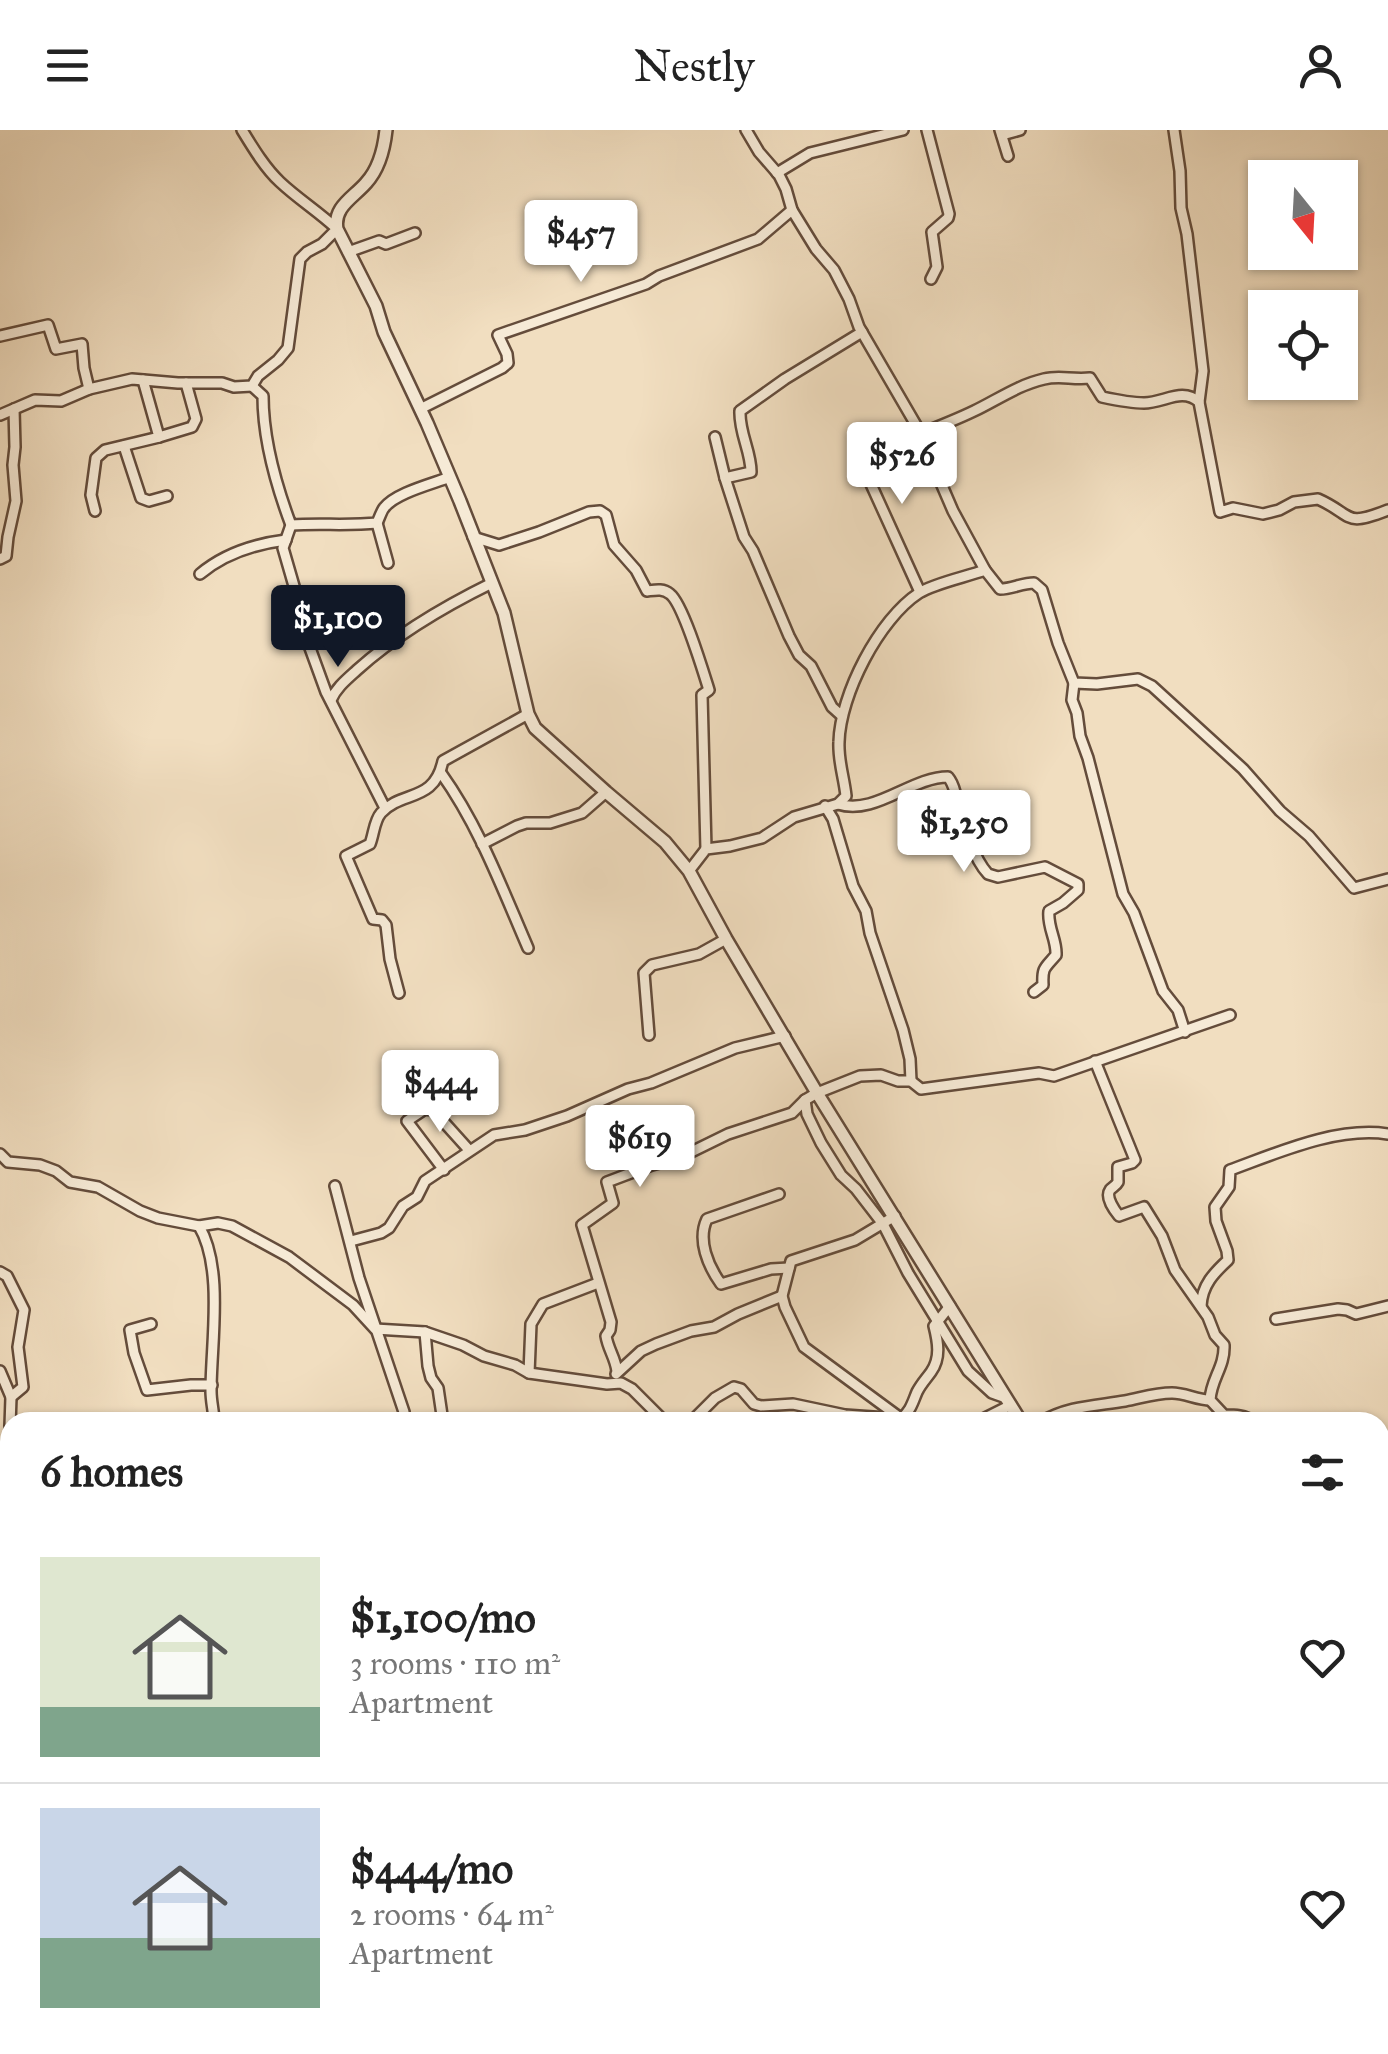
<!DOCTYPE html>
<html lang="en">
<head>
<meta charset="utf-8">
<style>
  body { margin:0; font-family:"IM FELL Great Primer",serif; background:#f2f2f2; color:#222; height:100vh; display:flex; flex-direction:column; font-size:38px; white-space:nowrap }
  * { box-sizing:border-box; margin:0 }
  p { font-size:32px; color:#767676 }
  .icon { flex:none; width:55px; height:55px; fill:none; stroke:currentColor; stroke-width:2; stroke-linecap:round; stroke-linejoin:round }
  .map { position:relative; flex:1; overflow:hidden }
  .panel { position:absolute; left:0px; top:1282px; width:1390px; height:642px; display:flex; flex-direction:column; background:#fff; border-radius:30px 30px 0 0; box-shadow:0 2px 8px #0004 }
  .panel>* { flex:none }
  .needle { width:65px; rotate:162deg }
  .buttons { position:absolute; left:1248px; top:30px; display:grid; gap:20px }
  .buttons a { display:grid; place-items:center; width:110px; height:110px; border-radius:0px; background:#fff; box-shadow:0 2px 8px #0004; font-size:50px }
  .price { position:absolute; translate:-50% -85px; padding:0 22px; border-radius:10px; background:#fff; color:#222; font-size:32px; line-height:65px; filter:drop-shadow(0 2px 5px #0008) }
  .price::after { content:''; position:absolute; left:50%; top:60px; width:30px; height:22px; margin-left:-15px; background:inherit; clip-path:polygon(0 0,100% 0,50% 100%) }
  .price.active { background:#111827; color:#fff }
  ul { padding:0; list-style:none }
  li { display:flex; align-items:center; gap:30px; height:250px; padding:0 40px }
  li+li { border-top:2px solid #e0e0e0 }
  li span { display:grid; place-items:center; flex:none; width:280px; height:200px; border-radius:0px; color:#555 }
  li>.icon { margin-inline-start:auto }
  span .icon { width:120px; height:120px; fill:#fffc; stroke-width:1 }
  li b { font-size:42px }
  h2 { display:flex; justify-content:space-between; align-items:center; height:120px; padding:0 40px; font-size:42px }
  header { display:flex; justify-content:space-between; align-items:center; height:130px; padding:0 40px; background:#fff; font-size:45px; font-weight:600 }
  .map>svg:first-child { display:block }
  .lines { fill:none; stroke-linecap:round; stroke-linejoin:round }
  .minor-casing { stroke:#644c3b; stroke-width:14 }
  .tertiary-casing { stroke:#644c3b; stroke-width:16 }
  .secondary-casing { stroke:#351c0f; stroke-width:18 }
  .minor { stroke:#f6ead6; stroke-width:9 }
  .tertiary { stroke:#f6ead6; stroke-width:11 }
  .secondary { stroke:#f6ead6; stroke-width:12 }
</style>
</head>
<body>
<header><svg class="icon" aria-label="menu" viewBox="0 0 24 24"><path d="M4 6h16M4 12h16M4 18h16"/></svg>Nestly<svg class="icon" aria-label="person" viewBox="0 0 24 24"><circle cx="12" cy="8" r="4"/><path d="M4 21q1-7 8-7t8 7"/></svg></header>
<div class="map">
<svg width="1388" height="1924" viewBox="0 0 1388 1924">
  <rect width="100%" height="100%" fill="#f1dec0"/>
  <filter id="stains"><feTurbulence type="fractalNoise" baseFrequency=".002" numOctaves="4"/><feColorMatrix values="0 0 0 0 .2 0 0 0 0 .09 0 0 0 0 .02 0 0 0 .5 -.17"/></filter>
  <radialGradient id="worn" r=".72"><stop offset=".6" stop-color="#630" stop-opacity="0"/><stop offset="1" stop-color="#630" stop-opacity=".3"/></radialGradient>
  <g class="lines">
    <defs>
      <g id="minor">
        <path d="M 746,0 L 759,22 L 779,45 L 786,59 L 792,80 L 816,119 L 834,140 L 849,169 L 859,197 L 916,295 L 953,381 L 985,440 L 1000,459 C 1012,459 1022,453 1034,453 L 1042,460 L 1058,513 L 1074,553 L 1097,554 L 1138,549 L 1152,556 L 1243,639 L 1280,681 L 1309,706 L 1354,758 L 1388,749"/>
        <polyline points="927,0 949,84 948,88 932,102 937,137 931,149"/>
        <polyline points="1000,0 1008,26"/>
        <polyline points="1174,0 1180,41 1181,78 1187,104 1203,241 1199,272"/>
        <polyline points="1002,5 1020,0"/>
        <polyline points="777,43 810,23 903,0"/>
        <polyline points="348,122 379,111 386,114 415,103"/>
        <polyline points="0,206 48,195 56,219 82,214 84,238 89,259"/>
        <path d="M 252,256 L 263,266 C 263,310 276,355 291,395 C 320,393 348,396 377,393 C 378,391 382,380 384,378 C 395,363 432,354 450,347"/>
        <polyline points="420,279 502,238 508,233 507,224 498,205 646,154 659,146 758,109 792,80"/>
        <path d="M 0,285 L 35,270 L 61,271 L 89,259 L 132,249 L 178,253 L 222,253 L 234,257 L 252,256 L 258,246 L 278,230 L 288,218 L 300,129 L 307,122 L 322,114 L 337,99 C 319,82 298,69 280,52 C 265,38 253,18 242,0"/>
        <polyline points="159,307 192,297 196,289 186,253"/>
        <polyline points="715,307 725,348"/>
        <polyline points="124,316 141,368 149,371 167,366"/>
        <polyline points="95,381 91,365 96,328 105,320 159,307 143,250"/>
        <polyline points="377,393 388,433"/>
        <polyline points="291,395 283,418 296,463 300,498 310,518 326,562 385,678"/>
        <path d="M 473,407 L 499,415 L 539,402 L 589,382 L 600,381 L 606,385 L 614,415 L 636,440 L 647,461 C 655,460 663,458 670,464 C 683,474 703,541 709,560 L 702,565 L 706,719"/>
        <polyline points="0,429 6,426 8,407 16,371 13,335 15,317 14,279"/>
        <path d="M 200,444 C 225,423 254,414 286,410"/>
        <path d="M 920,462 L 865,341 L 866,332 L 873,323 C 906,308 941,297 974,281 C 997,270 1018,255 1044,249 C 1060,245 1072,250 1090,248 L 1102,267 C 1116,270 1130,273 1144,273 C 1164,273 1182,257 1199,272 L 1220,382 L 1233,378 L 1263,384 L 1279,380 L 1294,372 L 1318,369 C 1354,385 1343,398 1388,380"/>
        <polyline points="1074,553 1072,570 1077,583 1080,606 1088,628 1123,764 1134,783 1163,861 1178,880 1185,902"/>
        <path d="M 331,570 C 336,558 346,550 357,540 C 397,504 443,477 492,453"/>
        <path d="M 842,586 L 832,577 L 811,536 L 799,525 L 789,506 L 753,421 L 744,407 L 725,348 L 751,342 C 751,321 739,303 740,281 L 785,249 L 862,202"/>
        <path d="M 441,643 C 479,696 502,758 528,818"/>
        <path d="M 838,674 C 875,686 911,647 948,647 C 954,654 954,660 957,669 C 963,691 972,727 988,744 L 998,747 L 1045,737 L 1078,754 L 1078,760 L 1063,773 L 1049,781 C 1047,797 1057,810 1056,825 C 1045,838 1042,837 1043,855 L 1034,862"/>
        <polyline points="825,676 833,689 853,756 866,781 870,803 903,900 910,929 911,951"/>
        <polyline points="482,714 517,696 526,693 550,693 582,683 606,662"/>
        <path d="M 689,741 L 706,719 L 730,716 L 762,708 L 794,687 L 838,674 L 846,666 C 844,647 838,631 839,612 C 840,565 879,489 919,463 C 935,453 966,447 985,440"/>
        <path d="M 399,863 L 390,829 L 386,795 L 382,790 L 373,789 L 346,726 L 370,714 C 374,704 374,691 381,683 C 402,660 434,673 443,631 L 528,584"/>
        <polyline points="649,905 644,843 652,835 699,824 726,809"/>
        <path d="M 1095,931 L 1135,1030 L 1132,1033 L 1118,1037 L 1118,1052 C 1116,1056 1112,1057 1110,1060 C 1105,1067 1115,1081 1119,1086 L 1144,1077 L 1162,1106 L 1175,1140 L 1208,1187 L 1215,1205 L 1224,1215 C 1225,1237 1211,1249 1210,1270 L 1224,1285 C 1235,1285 1245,1285 1254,1292"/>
        <polyline points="805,970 807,984 821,1013 841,1045 856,1059 883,1094 908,1143 968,1241 992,1263 1006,1268"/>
        <polyline points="0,1024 8,1032 40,1035 56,1041 70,1052 98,1057 140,1081 158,1088 199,1096 218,1093 232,1096 289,1127 353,1175 375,1199 425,1202 463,1215 484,1226 515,1235 529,1243 607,1254 621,1253 632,1259 665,1292"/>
        <polyline points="444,1040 407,991 425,979 433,980 469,1020"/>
        <polyline points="335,1056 359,1148 404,1282 401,1292"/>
        <path d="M 779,1064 L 707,1089 C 697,1110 708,1136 721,1154 L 771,1139 L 789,1138"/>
        <polyline points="895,1086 855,1110 791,1131 782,1166 785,1177 804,1217 899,1287"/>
        <path d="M 199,1096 C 224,1138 211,1213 211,1261 C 211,1272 214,1282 214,1292"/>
        <polyline points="351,1111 381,1103 389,1098 403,1076 417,1067 425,1051 494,1005 525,1000 567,986 628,959 651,953 735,918 785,906"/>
        <polyline points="0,1142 7,1146 24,1180 18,1217 23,1257 11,1267"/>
        <path d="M 1201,1176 C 1202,1155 1214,1143 1228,1130 L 1227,1121 L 1216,1091 L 1215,1077 L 1229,1057 L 1230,1040 C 1277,1023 1337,996 1388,1004"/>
        <polyline points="1276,1189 1338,1179 1347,1180 1356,1184 1388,1176"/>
        <polyline points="151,1194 130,1200 134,1223 147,1260 191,1255 212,1255"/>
        <polyline points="425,1202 428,1236 431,1248 438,1258 443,1292"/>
        <polyline points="0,1241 11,1267 10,1296"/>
        <path d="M 617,1241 C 615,1227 608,1219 606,1206 L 610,1200 L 611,1192 L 582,1095 L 613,1073 L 607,1052 L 652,1035 L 679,1028 L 728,1004 L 792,983 L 805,970 L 817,963 L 860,946 L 881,945 L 898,951 L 911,951 L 921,959 L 1039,943 L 1054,946 L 1230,885"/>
        <polyline points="529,1243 531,1194 543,1174 598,1153"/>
        <polyline points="616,1244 641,1221 656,1214 691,1201 714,1197 738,1184 782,1166"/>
        <path d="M 691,1292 L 715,1268 L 734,1257 L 741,1259 L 754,1274 L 761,1276 L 793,1274 L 845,1285 L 901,1289 C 911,1280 912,1274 917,1262 C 921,1254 926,1249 931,1242 C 941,1228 938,1212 934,1196 L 950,1176"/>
        <polyline points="977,1292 1011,1275"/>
        <path d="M 1041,1292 C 1068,1276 1095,1276 1125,1271 C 1141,1268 1155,1263 1172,1263 C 1185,1263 1197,1270 1210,1270"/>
        <polyline points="0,1374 10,1373"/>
        <polyline points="0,1511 10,1505"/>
        <polyline points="0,1518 10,1544"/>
        <polyline points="4,1702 10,1715"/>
        <polyline points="1380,1713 1388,1714"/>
        <polyline points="0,1802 10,1797"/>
        <polyline points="0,1835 10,1869"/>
        <polyline points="1380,1867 1388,1868"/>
        <polyline points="25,1915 28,1924"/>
        <polyline points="584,1915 592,1924"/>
        <polyline points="746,1915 751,1924"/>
        <polyline points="946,1915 951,1924"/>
        <polyline points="1223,1915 1223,1924"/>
        <polyline points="683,1924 697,1915"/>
      </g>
      <g id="tertiary">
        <path d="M 386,0 C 384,19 379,39 366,53 C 353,68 333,77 337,99 L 376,176 L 384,202 L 427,293 L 460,371 L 504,483 L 528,584 L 535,598 L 606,662 L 665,712 L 689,741 L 726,809 L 817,963 L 1021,1292"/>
        <polyline points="1380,1543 1388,1561"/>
      </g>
      <g id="secondary">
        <polyline points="1380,1420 1388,1418"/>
        <polyline points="462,1924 473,1915"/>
      </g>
    </defs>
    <use href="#minor" class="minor-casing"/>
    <use href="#tertiary" class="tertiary-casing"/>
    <use href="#secondary" class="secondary-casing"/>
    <use href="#minor" class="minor"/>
    <use href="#tertiary" class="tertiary"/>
    <use href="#secondary" class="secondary"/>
  </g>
  <rect width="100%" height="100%" filter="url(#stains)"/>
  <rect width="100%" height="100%" fill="url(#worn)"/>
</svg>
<div class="buttons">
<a><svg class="needle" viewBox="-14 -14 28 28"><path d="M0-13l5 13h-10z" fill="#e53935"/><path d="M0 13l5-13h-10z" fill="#767676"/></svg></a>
<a><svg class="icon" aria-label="locate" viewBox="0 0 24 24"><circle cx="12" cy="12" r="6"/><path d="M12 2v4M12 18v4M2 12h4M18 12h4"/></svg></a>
</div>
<b class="price" style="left:581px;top:155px">$457</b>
<b class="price" style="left:902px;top:377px">$526</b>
<b class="price active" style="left:338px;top:540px">$1,100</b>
<b class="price" style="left:964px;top:745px">$1,250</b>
<b class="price" style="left:440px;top:1005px">$444</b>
<b class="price" style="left:640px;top:1060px">$619</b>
<section class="panel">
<h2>6 homes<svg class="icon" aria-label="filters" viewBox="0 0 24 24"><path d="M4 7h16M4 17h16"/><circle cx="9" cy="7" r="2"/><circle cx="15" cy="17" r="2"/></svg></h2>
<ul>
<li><span style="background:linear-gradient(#dfe7d0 75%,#7fa58c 0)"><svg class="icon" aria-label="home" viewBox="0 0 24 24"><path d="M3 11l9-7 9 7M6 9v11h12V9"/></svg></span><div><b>$1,100/mo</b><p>3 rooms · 110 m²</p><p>Apartment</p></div><svg class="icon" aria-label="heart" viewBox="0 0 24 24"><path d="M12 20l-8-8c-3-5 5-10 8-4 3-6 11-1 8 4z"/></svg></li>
<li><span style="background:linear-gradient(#c9d6e8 65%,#7fa58c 0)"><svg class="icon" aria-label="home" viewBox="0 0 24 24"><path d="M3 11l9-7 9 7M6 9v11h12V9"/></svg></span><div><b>$444/mo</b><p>2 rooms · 64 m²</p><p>Apartment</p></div><svg class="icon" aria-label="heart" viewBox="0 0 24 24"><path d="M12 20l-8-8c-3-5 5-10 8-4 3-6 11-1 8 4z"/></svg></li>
</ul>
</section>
</div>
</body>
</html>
